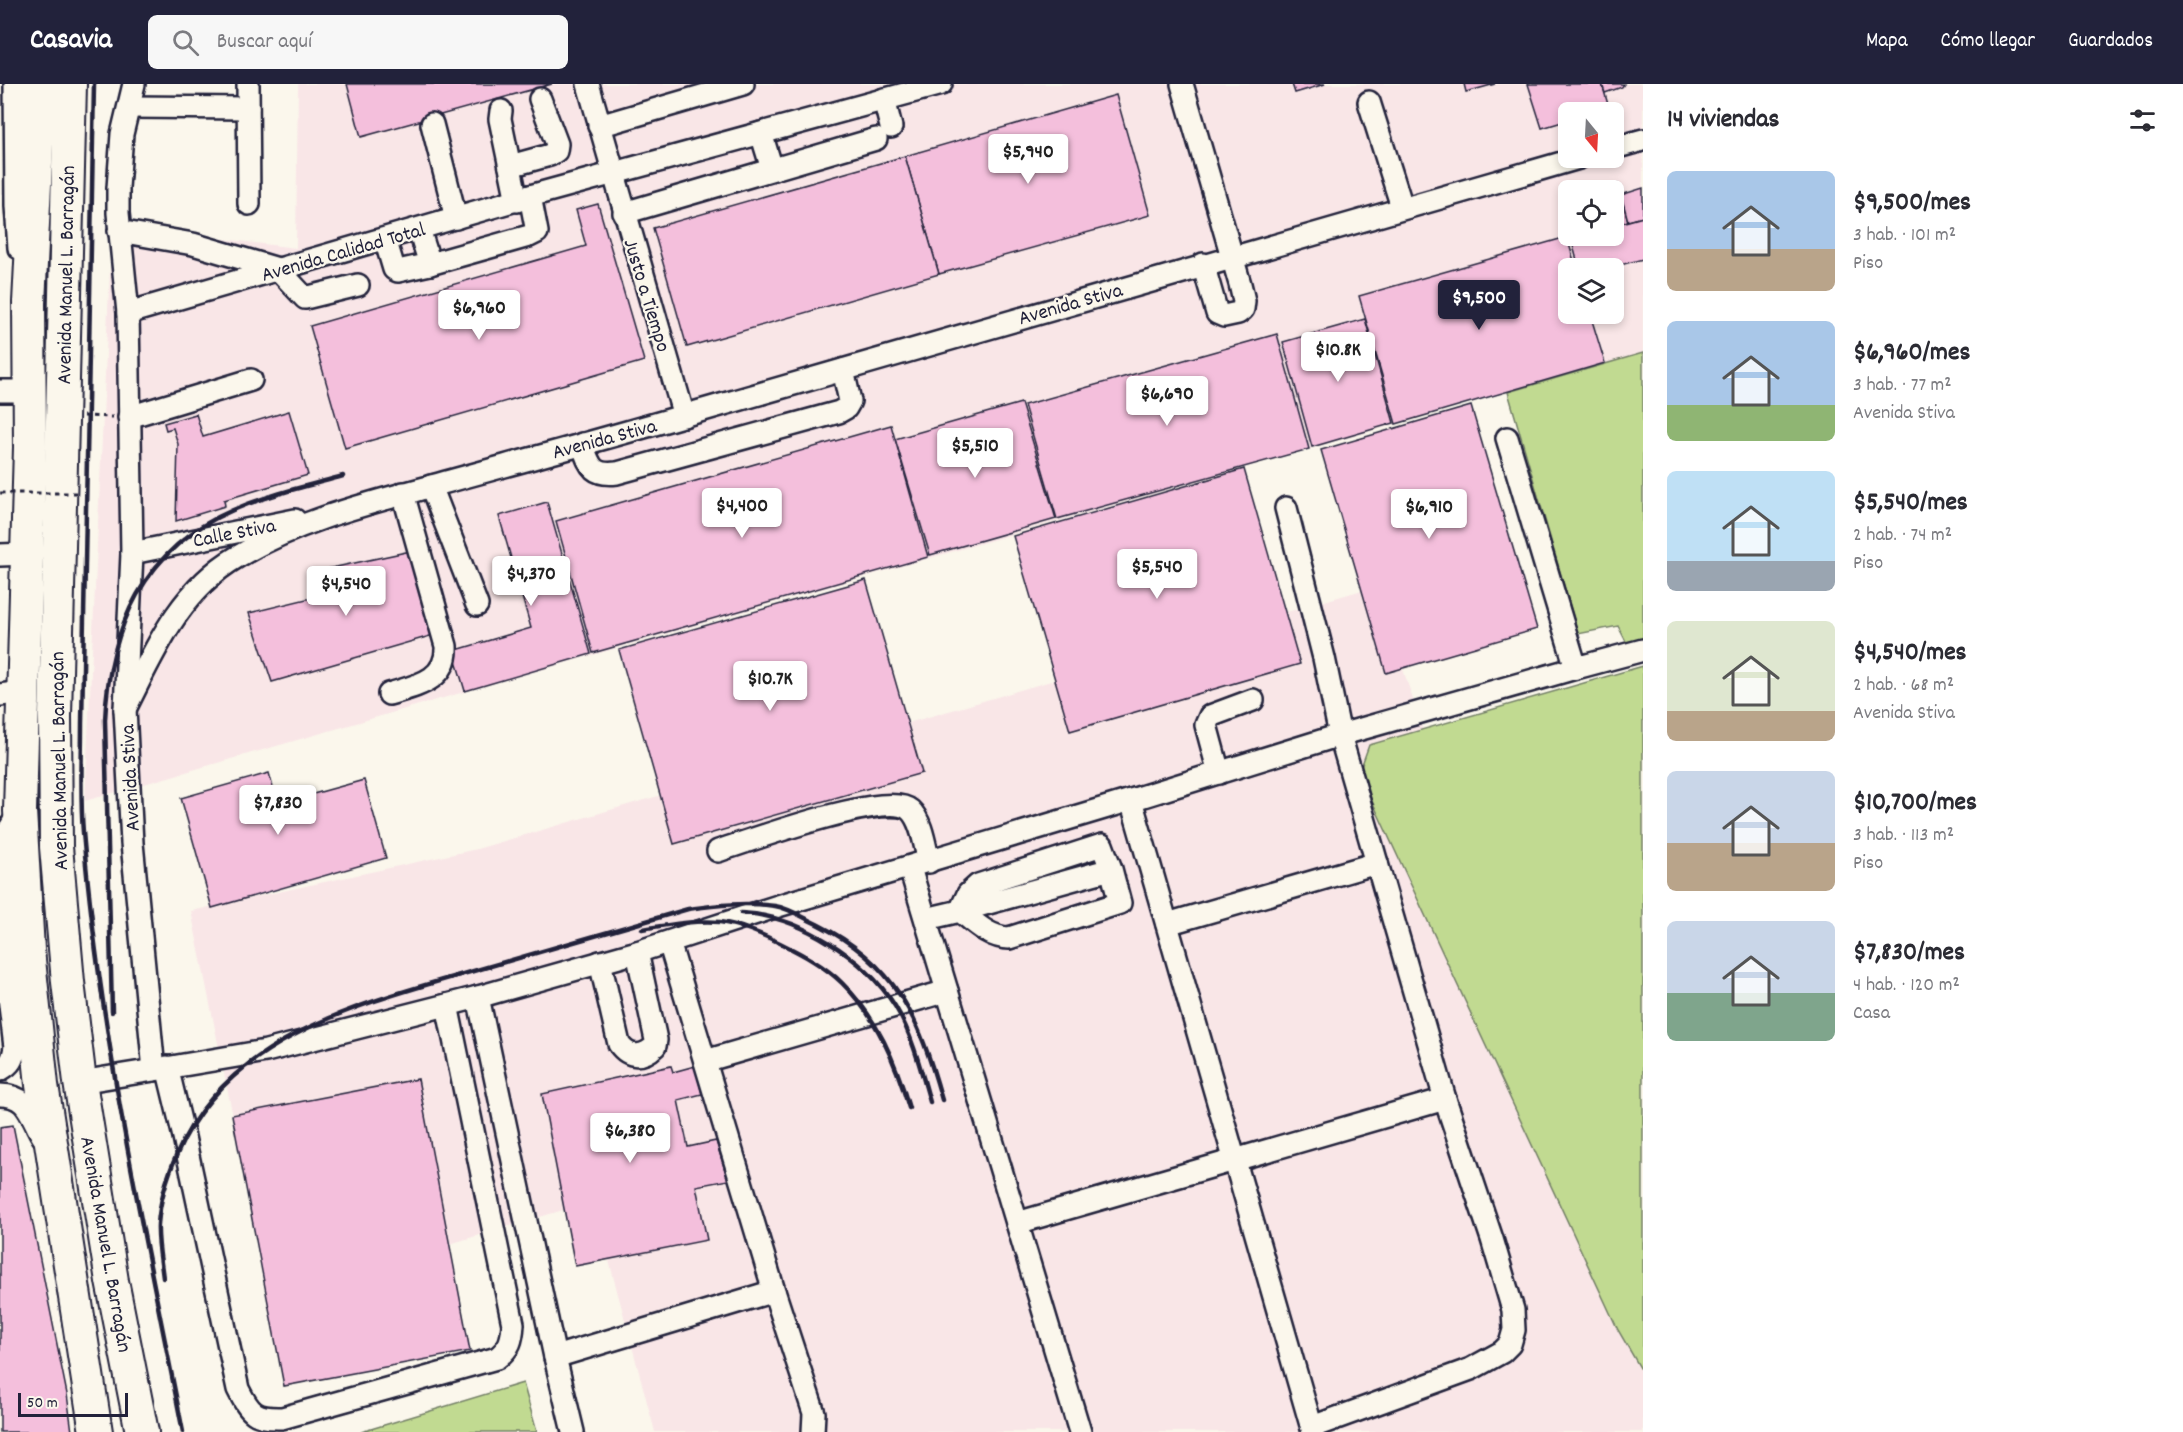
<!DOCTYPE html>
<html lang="es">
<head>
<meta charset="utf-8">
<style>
  body { margin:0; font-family:Dekko,sans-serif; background:#f7f7f7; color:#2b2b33; height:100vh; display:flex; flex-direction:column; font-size:22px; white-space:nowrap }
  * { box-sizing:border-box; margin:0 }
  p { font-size:20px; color:#7c7c81 }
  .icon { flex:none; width:33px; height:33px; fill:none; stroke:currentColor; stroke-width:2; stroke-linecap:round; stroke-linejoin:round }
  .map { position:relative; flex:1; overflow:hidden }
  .side { display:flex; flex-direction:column; background:#fff; width:540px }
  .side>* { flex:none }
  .needle { width:39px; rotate:162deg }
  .buttons { position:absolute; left:1558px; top:18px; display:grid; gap:12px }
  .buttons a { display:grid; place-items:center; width:66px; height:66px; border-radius:9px; background:#fff; box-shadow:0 3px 9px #0003; font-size:30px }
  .scale { position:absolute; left:18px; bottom:15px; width:110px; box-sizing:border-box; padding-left:6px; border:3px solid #22223b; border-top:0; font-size:16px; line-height:21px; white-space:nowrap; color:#22223b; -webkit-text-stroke:4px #fbf7ec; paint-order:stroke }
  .price { position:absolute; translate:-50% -51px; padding:0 14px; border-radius:6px; background:#fff; color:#222; font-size:20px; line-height:39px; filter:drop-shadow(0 2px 3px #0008) }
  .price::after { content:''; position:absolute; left:50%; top:36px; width:18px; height:14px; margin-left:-9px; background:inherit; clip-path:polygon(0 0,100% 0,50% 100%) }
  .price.current { background:#22223b; color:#fff }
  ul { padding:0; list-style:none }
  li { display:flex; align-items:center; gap:18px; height:150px; padding:0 24px }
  li span { display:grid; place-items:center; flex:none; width:168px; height:120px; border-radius:9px; color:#555 }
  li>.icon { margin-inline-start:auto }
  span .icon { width:72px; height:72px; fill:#fffc; stroke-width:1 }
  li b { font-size:26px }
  h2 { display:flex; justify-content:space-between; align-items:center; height:72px; padding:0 24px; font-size:26px }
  header { display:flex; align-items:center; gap:36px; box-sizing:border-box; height:84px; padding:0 30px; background:#22223b; color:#fff }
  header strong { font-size:28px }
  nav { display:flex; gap:33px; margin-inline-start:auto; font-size:21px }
  .search { width:420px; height:54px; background:#f7f7f7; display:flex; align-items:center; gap:15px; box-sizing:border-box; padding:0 21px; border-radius:9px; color:#7c7c81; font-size:22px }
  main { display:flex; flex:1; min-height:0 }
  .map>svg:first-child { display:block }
  .built { fill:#f9e6e7; fill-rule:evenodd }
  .green { fill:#c1da91; stroke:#727e66; stroke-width:1.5 }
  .building { fill:#f4bfdc; stroke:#22223b; stroke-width:1.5 }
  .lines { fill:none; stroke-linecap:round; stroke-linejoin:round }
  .minor-casing { stroke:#22223b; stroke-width:26 }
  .highway-casing { stroke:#22223b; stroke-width:36 }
  .path { stroke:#22223b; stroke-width:3; stroke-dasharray:4.5 4.5; stroke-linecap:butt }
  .minor { stroke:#fbf7ec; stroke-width:21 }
  .highway { stroke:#fbf7ec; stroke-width:32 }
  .rail { stroke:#22223b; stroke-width:4.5 }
  .path-bridge { stroke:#22223b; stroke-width:3; stroke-dasharray:4.5 4.5; stroke-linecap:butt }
  .labels { text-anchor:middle; stroke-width:4.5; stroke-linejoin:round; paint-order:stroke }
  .street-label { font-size:21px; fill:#22223b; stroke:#fbf7ec }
</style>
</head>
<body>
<header>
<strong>Casavia</strong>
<div class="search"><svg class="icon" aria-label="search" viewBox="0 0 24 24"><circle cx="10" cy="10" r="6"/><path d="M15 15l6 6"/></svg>Buscar aquí</div>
<nav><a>Mapa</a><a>Cómo llegar</a><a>Guardados</a></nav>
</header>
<main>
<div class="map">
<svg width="1643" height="1348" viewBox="0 0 1643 1348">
  <rect width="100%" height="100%" fill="#fbf7ec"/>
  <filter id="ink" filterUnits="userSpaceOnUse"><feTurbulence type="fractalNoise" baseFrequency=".0167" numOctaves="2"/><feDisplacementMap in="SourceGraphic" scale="12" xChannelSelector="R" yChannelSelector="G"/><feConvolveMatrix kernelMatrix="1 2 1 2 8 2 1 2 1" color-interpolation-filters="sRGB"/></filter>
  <g filter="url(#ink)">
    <g class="built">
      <path d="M 298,0 L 1643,0 L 1643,269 L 85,717 L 112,141 L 296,164 ZM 1569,28 L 1614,28 L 1614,74 L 1569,74 ZM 1569,106 L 1614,106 L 1614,152 L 1569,152 ZM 1569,184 L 1614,184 L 1614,230 L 1569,230 Z"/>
      <polygon points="1376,502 1618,1246 1643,1289 1643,1348 655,1348 593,1117 270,1214 191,827 477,765"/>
    </g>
    <g class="green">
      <polygon points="1643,269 1643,563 1631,567 1618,542 1578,550 1508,308"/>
      <polygon points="1643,582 1643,1289 1618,1246 1359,689 1369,661"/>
      <polygon points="523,1299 537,1348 361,1348"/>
    </g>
    <g class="building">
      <polygon points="347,0 552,0 361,53"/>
      <polygon points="1292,0 1325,0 1295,9"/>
      <polygon points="1464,0 1495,0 1466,8"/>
      <polygon points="1528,0 1602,0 1609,24 1593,28 1569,28 1569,36 1542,44"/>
      <polygon points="1602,0 1624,0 1622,3 1605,9"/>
      <polygon points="1116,11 1150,131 939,190 905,72"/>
      <polygon points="905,72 939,190 687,263 653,144"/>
      <polygon points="1618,100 1628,137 1614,141 1614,106 1595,106"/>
      <polygon points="1643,104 1643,133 1628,137 1621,111"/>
      <polygon points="1569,114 1569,148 1560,117"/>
      <polygon points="598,120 644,277 345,364 310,242 586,162 576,126"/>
      <polygon points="1643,133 1643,175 1609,184 1579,184 1571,154 1578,152 1614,152 1614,141"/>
      <polygon points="1567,153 1576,184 1569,184 1569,230 1590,230 1605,279 1396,340 1359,212"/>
      <polygon points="1365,235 1394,339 1312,363 1283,258"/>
      <polygon points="1277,250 1309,365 1057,435 1024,321"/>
      <polygon points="1021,319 1056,435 930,471 895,355"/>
      <polygon points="1471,322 1537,545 1386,589 1321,366"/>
      <polygon points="289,327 308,391 224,416 225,422 176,437 178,360 173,344 166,346 164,339 196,330 203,353"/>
      <polygon points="891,341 928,473 593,569 556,437"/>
      <polygon points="1244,385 1300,580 1070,647 1013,452"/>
      <polygon points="547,418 591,570 465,607 453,567 531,544 499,432"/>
      <polygon points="411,467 437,550 272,598 249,529 315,513 308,489"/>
      <polygon points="866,496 922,689 674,760 619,566"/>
      <polygon points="269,689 276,714 305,705 306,712 364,696 386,774 212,824 181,714"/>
      <polygon points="671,982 673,988 695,982 702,1010 678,1016 688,1063 716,1057 728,1096 696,1102 707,1156 575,1182 542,1010"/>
      <polygon points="418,995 470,1267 284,1302 232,1031"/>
      <polygon points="13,1041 67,1310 72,1348 0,1348 0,1043"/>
    </g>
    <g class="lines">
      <defs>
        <g id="minor">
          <polyline points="15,0 16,122 19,164"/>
          <polyline points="248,0 249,120"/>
          <polyline points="588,0 684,332"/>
          <polyline points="1182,0 1240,200 1244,217 1243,225 1238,229 1224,232 1217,229 1203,180"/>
          <polyline points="884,15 891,43"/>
          <polyline points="1369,18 1402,123"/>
          <polyline points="129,23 248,24"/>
          <polyline points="501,27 500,35 517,117"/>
          <polyline points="432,40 456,134"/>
          <polyline points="599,42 743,0"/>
          <polyline points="761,49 772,85"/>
          <polyline points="1614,64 1643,56"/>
          <polyline points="510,82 550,71 556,67 557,60 540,15"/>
          <polyline points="624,129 876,55"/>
          <polyline points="419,145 430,180"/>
          <polyline points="119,147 193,160 278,185 305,214 358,201"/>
          <polyline points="385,155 394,185 398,187 430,180 529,152 537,148 530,112"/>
          <polyline points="128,229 530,112 941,0"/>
          <polyline points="0,307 30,307"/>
          <polyline points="129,333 251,296"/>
          <path d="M 582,360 C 590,381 591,392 617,389 L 839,328 L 846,324 L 850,317 L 843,286"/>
          <polyline points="431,402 477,521"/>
          <polyline points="132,469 295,436"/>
          <polyline points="0,471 26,470"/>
          <polyline points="1576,584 1643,566"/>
          <path d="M 389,610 C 415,602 448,597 446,562 L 403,409"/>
          <polyline points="0,611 22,608"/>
          <path d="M 125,625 C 154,568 179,507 237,473 C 299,436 370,419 439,400 C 522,377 604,355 686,331 C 984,246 1281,157 1579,74"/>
          <polyline points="1219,689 1206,641 1210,632 1253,616"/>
          <polyline points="1131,716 1313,1348"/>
          <path d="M 718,767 C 749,757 888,706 910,726 C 922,737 925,763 929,778"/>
          <polyline points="910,784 1080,1348"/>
          <path d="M 926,835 L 960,827 L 1111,785 L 1102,761 L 978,801 L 968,810 L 960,827 C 975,839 990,854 1009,854 L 1120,819 L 1111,785"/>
          <polyline points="1167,840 1377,779"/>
          <polyline points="669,858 774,1207 814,1329 813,1348"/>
          <path d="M 600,878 L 619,960 C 629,974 643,974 655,962 L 656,956 L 637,868"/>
          <polyline points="478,913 555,1273 573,1348"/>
          <polyline points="705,977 947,907"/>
          <path d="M 167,983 L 184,1053 L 238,1305 C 250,1329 255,1335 282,1334 L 497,1274 C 510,1264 512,1256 513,1240 L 447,921"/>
          <path d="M 0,986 C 11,980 13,975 15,963 L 4,871 L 1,781 L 4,755 L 19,728"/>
          <polyline points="154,986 266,967 478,913 637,868 778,822 1131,716 1340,651 1576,584 1507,354"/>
          <polyline points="80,998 154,986 132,759 125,625 132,469 128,229 118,129 118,104 122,50 134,0"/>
          <path d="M 0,1011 C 29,1011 30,1032 43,1053"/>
          <polyline points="1017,1139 1445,1015 1340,651 1324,574 1286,424"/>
          <polyline points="555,1273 774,1207"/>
          <polyline points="1312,1343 1471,1285 1502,1268 1510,1260 1514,1246 1513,1226 1492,1155 1445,1015"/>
        </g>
        <g id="highway">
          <polyline points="40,0 29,219 30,363 20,727 28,866 42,1001 96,1348"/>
          <polyline points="70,0 55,632 56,763 68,898 80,998 112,1197 142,1348"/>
        </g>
      </defs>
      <use href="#minor" class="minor-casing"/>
      <use href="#highway" class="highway-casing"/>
      <polyline class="path" points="83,332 113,333"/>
      <use href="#minor" class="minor"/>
      <use href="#highway" class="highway"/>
      <g class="rail">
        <path d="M 94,0 L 82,639 C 82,675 80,713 83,748 C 100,951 144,1149 183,1348"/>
        <path d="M 741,829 C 799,831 865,874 895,922 C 912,950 921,986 930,1018"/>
        <path d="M 642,845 C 667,841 694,836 720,838 C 741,841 761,850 780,859 C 802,870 825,882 842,899 C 877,933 896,979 909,1024"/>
        <path d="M 112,928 L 105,636 C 109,544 144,464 233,426 C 268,411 307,402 343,392"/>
        <path d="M 163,1194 C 161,1177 157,1157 158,1140 C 160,1115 167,1093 177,1070 C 226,954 360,920 470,888 C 543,867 615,846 688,825 C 717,821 746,818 775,822 C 789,824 804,834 817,840 C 897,880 919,934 942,1016"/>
      </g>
      <polyline class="path-bridge" points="0,409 76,409"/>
    </g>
  </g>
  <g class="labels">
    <g class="street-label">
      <text transform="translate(343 167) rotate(-16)" y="7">Avenida Calidad Total</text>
      <text transform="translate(65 191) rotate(-89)" y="7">Avenida Manuel L. Barragán</text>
      <text transform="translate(648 211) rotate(73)" y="7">Justo a Tiempo</text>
      <text transform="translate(1070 219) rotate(-16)" y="7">Avenida Stiva</text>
      <text transform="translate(604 354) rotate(-15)" y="7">Avenida Stiva</text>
      <text transform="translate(234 448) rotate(-11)" y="7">Calle Stiva</text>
      <text transform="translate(58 677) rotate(-91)" y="7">Avenida Manuel L. Barragán</text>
      <text transform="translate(129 694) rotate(-93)" y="7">Avenida Stiva</text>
      <text transform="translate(107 1160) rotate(80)" y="7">Avenida Manuel L. Barragán</text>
    </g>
  </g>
</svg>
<div class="buttons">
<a><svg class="needle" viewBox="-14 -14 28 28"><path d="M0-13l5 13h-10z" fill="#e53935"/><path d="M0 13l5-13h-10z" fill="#7c7c81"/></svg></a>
<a><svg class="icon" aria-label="locate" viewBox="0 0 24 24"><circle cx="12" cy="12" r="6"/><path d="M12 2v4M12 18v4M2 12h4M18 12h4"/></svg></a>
<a><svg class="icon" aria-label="layers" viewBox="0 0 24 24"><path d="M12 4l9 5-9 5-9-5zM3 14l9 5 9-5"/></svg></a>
</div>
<div class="scale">50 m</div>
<b class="price" style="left:1028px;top:101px">$5,940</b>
<b class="price current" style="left:1479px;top:247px">$9,500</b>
<b class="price" style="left:479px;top:257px">$6,960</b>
<b class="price" style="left:1338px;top:299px">$10.8K</b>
<b class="price" style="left:1167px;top:343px">$6,690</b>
<b class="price" style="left:975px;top:395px">$5,510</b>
<b class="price" style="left:742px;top:455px">$4,400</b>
<b class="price" style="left:1429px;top:456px">$6,910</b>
<b class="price" style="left:1157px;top:516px">$5,540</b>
<b class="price" style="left:531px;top:523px">$4,370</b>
<b class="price" style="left:346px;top:533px">$4,540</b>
<b class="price" style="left:770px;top:628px">$10.7K</b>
<b class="price" style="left:278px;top:752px">$7,830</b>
<b class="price" style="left:630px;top:1080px">$6,380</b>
</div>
<section class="side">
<h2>14 viviendas<svg class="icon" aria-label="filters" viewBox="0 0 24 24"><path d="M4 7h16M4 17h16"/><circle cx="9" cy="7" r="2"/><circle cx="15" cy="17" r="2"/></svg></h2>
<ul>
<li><span style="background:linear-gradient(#a9c7e8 65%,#b9a48a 0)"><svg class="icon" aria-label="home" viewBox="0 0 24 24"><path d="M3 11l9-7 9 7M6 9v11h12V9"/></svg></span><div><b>$9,500/mes</b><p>3 hab. · 101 m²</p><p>Piso</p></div></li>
<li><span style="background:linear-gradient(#a9c7e8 70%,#8fb573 0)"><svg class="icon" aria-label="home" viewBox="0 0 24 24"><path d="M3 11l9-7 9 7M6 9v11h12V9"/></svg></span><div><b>$6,960/mes</b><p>3 hab. · 77 m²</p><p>Avenida Stiva</p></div></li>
<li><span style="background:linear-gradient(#bfe0f5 75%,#9aa5b1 0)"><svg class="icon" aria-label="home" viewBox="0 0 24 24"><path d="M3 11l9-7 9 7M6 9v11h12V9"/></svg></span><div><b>$5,540/mes</b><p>2 hab. · 74 m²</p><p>Piso</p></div></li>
<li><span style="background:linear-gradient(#dfe7d0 75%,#b9a48a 0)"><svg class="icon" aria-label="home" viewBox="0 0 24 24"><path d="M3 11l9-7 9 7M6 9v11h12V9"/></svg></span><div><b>$4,540/mes</b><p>2 hab. · 68 m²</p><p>Avenida Stiva</p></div></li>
<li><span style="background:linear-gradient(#c9d6e8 60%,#b9a48a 0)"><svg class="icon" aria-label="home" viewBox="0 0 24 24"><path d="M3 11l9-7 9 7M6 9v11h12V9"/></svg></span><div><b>$10,700/mes</b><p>3 hab. · 113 m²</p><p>Piso</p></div></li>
<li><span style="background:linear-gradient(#c9d6e8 60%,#7fa58c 0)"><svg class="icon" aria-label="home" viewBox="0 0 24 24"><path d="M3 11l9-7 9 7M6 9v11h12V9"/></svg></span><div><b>$7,830/mes</b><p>4 hab. · 120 m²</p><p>Casa</p></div></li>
</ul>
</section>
</main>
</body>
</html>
